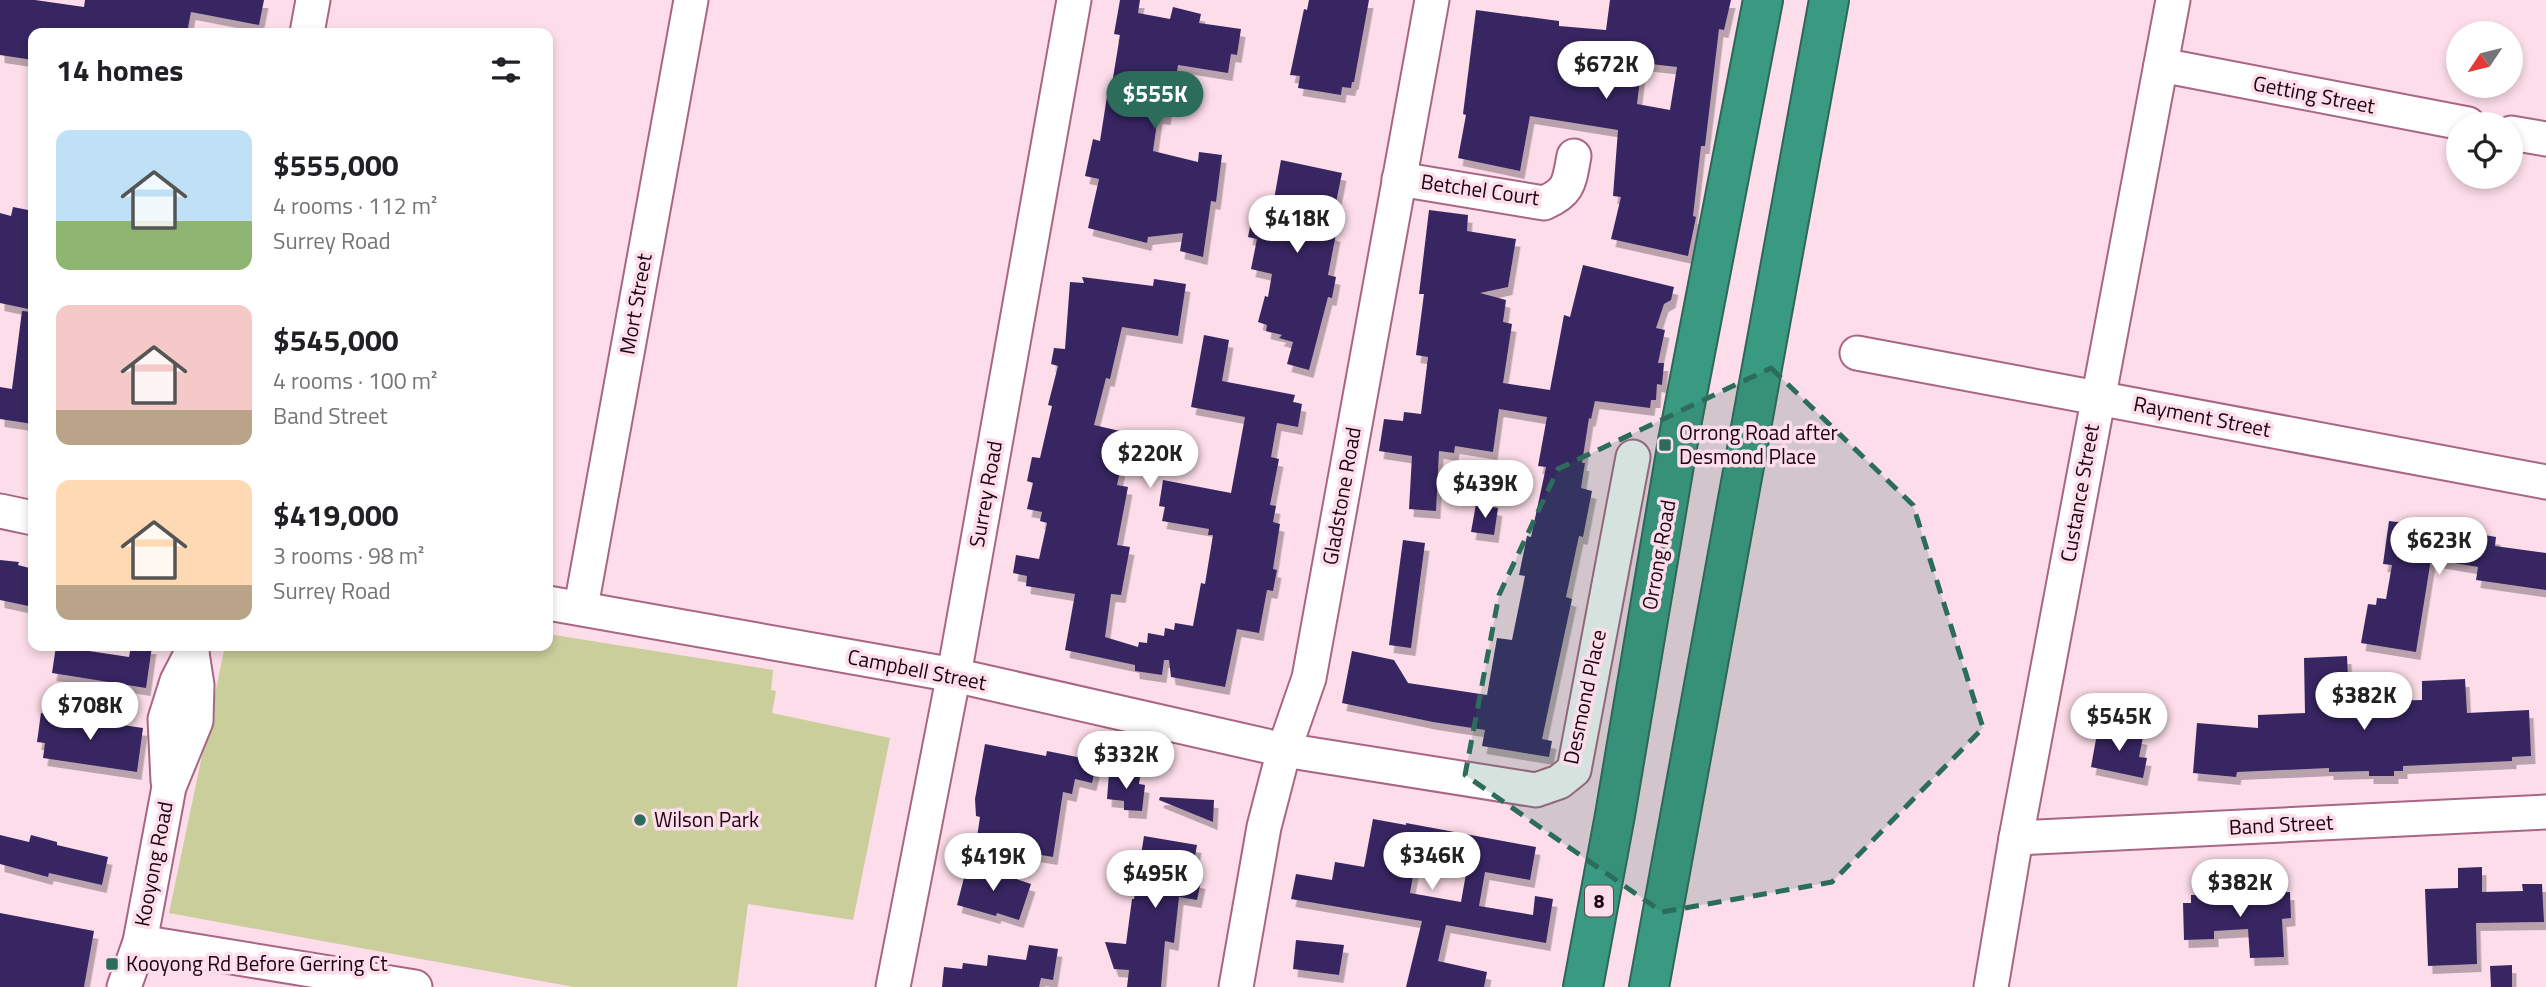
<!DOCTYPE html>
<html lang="en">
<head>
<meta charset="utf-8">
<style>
  body { margin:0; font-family:"Titillium Web",sans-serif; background:#f2f2f2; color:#202124; height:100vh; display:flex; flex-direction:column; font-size:26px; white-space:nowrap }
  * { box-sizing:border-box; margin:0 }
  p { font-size:23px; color:#757577 }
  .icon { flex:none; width:38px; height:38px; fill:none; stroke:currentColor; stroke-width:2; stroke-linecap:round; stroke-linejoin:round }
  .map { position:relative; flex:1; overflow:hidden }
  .details { position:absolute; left:28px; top:28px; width:525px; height:623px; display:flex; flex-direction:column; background:#fff; border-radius:14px; box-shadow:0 4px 10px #0003 }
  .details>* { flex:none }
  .needle { width:46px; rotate:235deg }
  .tools { position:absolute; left:2446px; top:21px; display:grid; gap:14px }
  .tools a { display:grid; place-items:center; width:77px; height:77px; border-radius:50%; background:#fff; box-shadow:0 4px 10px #0003; font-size:35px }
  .price { position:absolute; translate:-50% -60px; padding:0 16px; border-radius:24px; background:#fff; color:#222; font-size:23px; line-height:46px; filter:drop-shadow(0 2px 4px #0008) }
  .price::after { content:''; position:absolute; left:50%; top:42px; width:21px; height:16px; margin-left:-10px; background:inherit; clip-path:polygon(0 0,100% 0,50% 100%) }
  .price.current { background:#2c6c5b; color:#fff }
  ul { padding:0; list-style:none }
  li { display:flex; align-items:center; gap:21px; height:175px; padding:0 28px }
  li span { display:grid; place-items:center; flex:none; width:196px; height:140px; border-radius:14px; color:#555 }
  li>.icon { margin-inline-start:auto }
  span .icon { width:84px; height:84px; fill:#fffc; stroke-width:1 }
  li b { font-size:30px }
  h2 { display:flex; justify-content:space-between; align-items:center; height:84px; padding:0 28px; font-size:30px }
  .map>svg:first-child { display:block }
  .green { fill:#c9ce9b }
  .building { fill:#382763; fill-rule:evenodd; filter:url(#shadow) }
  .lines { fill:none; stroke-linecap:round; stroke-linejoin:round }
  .minor-casing { stroke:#a96684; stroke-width:37 }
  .highway-casing { stroke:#2f6659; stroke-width:42 }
  .minor { stroke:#fff; stroke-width:33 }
  .highway { stroke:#3a9a81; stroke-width:38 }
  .marked { fill:#2c6c5b; fill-opacity:0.2; stroke:#2c6c5b; stroke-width:5; stroke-dasharray:14 9; stroke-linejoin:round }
  .poi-dot { fill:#2c6c5b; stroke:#fcdde9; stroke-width:2.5 }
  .labels { text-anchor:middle; stroke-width:7; stroke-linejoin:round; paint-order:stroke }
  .shield { fill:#fcdde9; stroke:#5e4550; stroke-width:2 }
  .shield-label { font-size:19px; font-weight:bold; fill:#1b040f }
  .street-label { font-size:21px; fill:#1b040f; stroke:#fcdde9 }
  .poi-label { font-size:21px; fill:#1b040f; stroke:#fcdde9; text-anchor:start }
</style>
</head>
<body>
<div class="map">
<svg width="2546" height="987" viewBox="0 0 2546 987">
  <defs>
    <filter id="shadow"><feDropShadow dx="4.5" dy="8" stdDeviation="0" flood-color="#0004"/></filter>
  </defs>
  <rect width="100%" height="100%" fill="#fcdde9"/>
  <polygon class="green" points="548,634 773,670 771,690 776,691 772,713 890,738 853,920 748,904 737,987 574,987 169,913 225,646 548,646"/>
  <g class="building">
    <polygon points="0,0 35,0 84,7 85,0 264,0 259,25 191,12 187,33 33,33 33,60 0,55"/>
    <polygon points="1120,0 1140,0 1138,13 1170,19 1173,7 1201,14 1199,23 1241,29 1237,55 1231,54 1228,73 1178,65 1175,86 1171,85 1166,117 1158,116 1153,151 1198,162 1199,152 1222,155 1216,202 1211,201 1203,257 1180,251 1183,233 1148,237 1147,243 1088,228 1099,179 1085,176 1093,139 1100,141 1108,90 1111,90 1120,35 1114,34"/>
    <polygon points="1309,0 1369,0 1354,82 1352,82 1351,88 1342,87 1341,95 1298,88 1300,76 1290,75 1304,9 1307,10"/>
    <path d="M 1610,0 L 1731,0 L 1724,30 L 1719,29 L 1705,146 L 1701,146 L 1693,216 L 1696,217 L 1688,256 L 1611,239 L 1621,197 L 1613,196 L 1618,130 L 1530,116 L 1520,171 L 1458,158 L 1466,115 L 1463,114 L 1476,10 L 1559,21 L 1559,26 L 1606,30 ZM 1642,63 L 1677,67 L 1670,110 L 1637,104 Z"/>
    <polygon points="1281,160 1342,173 1330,232 1336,234 1328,275 1336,277 1332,298 1328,297 1309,370 1287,364 1293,342 1279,338 1282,335 1266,331 1267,325 1258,322 1265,296 1268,297 1272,274 1251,269 1257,239 1248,237 1255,202 1273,205"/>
    <polygon points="13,207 33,211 33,310 0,303 0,213 11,216"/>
    <polygon points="1429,210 1468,215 1467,231 1516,239 1508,287 1480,293 1506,300 1503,322 1512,324 1503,383 1550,390 1564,315 1570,317 1583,265 1674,287 1671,300 1664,304 1656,328 1665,330 1658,363 1664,363 1662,385 1657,384 1656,400 1651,400 1650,408 1595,401 1591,419 1589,418 1582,463 1585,463 1581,488 1592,491 1583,537 1579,536 1566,597 1572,599 1542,739 1552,741 1549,757 1482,746 1485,730 1433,722 1342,703 1352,651 1394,660 1408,683 1487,695 1497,638 1512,640 1525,576 1519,575 1527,536 1531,537 1546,467 1538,466 1547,417 1499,409 1493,452 1455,446 1454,453 1439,451 1436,511 1409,509 1412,456 1379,451 1384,419 1403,421 1404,412 1421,414 1428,357 1416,355 1424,294 1419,294"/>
    <polygon points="1082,277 1153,286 1154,279 1186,284 1178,336 1122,327 1110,379 1106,378 1094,425 1137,435 1132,454 1124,453 1117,485 1128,487 1117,545 1130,547 1121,595 1111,594 1105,637 1138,647 1139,642 1147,643 1148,633 1164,636 1165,628 1174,630 1175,623 1193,626 1201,583 1205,584 1213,535 1208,535 1209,529 1162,521 1165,507 1159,506 1163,480 1231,493 1245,417 1191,407 1204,335 1229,340 1222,381 1295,395 1293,402 1302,404 1298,427 1277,423 1271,457 1279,459 1270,505 1276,506 1273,522 1280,524 1273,569 1277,570 1273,591 1267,590 1259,633 1237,629 1225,687 1171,677 1169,660 1164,660 1162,675 1135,671 1135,665 1065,650 1075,594 1026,586 1027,576 1013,573 1016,555 1039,559 1047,523 1040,521 1042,512 1027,509 1033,483 1027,481 1032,457 1040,458 1052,406 1048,405 1058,366 1051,364 1054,348 1065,349 1070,282 1084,283"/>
    <polygon points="22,311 33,312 33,424 0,419 0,387 12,389"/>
    <polygon points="1476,504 1498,508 1494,535 1471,532"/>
    <polygon points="2389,521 2406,523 2405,528 2444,533 2445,528 2496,537 2495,546 2546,553 2546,590 2476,580 2478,567 2431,559 2416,652 2361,643 2368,604 2376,605 2377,598 2386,599 2392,565 2383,564"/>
    <polygon points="1403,540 1425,543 1411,648 1389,645"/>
    <polygon points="0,560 19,562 18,565 33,569 33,607 0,600"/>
    <polygon points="56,646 129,657 131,646 152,646 146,688 52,673"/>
    <polygon points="2347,656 2349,702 2422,700 2422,681 2465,679 2467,713 2529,710 2531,756 2512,757 2512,761 2403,766 2403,771 2394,771 2394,776 2369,776 2369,771 2329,772 2329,768 2237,772 2236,777 2193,773 2197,723 2258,728 2258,715 2305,713 2304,658"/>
    <polygon points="41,713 143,728 137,772 43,758 45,743 37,742"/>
    <polygon points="2098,728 2143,737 2139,757 2147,758 2143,778 2091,767"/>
    <polygon points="985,744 1046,756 1047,751 1097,761 1092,783 1075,779 1072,794 1063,792 1053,857 976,844 980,817 976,816 975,799"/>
    <polygon points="1109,773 1140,777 1139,784 1145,785 1142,811 1124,810 1124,801 1107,799"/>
    <polygon points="1160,797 1214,800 1213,822 1159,800"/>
    <path d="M 1373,819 L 1406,825 L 1406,823 L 1536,847 L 1530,880 L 1485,872 L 1479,906 L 1533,915 L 1535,896 L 1553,899 L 1546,943 L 1446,925 L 1438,961 L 1487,972 L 1484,987 L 1406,987 L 1422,921 L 1291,899 L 1296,874 L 1332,880 L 1335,862 L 1364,867 ZM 1416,859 L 1467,868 L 1461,902 L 1410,893 Z"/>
    <polygon points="0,835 29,842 31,835 57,842 57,845 108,857 102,885 49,873 48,877 0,864"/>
    <polygon points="1144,836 1197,845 1191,879 1201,881 1197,900 1179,897 1174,943 1165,941 1161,987 1127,987 1129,970 1114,969 1105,942 1126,944 1132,899 1134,899"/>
    <polygon points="972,864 1031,884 1019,920 997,913 996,916 957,905 966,870 971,871"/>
    <polygon points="2482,867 2482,892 2523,891 2522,884 2542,884 2544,922 2476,923 2477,964 2428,966 2425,889 2458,888 2458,868"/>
    <polygon points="2290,892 2291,918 2282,919 2284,957 2250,958 2248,929 2214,931 2214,939 2184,940 2183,903 2191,903 2191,895"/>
    <polygon points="0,913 94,931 84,987 0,987"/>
    <polygon points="1296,940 1344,945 1339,975 1293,969"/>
    <polygon points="1029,945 1058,949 1053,980 1041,978 1039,987 942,987 944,967 962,969 963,963 987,966 988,955 1026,960"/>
    <polygon points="2512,965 2512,987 2491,987 2490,966"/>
  </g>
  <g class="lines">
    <defs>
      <g id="minor">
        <polyline points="307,33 313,0"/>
        <polyline points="2161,65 2468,124"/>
        <polyline points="2511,133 2546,139"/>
        <path d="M 1399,179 L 1544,203 C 1570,192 1569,182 1574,156"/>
        <polyline points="1857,353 2546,482"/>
        <polyline points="0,511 33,518"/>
        <polyline points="548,603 954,675 1284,750 1536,790 1559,782 1574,770 1633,457"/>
        <polyline points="581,607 691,0"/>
        <polyline points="168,781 165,719 177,681 192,652"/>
        <polyline points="2016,838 2546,812"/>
        <polyline points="140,942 415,987"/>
        <polyline points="124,987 140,942 169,787 196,721 197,685 192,653"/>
        <polyline points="893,987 957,658 1074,0"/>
        <polyline points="1236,987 1264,827 1284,750 1309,678 1432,0"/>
        <polyline points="1991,987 2016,838 2173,0"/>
      </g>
      <g id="highway">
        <polyline points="1583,987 1615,815 1678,441 1763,0"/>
        <polyline points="1649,987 1829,0"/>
      </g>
    </defs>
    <use href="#minor" class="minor-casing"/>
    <use href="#highway" class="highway-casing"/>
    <use href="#minor" class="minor"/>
    <use href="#highway" class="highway"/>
  </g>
  <path class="marked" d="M 1771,368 L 1913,505 L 1983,728 L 1832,882 L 1662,912 L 1465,775 L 1499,595 L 1558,469 Z"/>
  <g class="poi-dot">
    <rect x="1658" y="438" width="14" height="14" rx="3.5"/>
    <circle cx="640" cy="820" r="7"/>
    <rect x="105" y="957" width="14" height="14" rx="3.5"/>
  </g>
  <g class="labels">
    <rect class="shield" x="1585" y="885.5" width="28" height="31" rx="5"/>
    <g class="shield-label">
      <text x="1599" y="908">8</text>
    </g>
    <g class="street-label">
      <text transform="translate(2314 95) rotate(11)" y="7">Getting Street</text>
      <text transform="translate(1480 190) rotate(8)" y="7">Betchel Court</text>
      <text transform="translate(636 304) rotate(-80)" y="7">Mort Street</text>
      <text transform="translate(2202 417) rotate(11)" y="7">Rayment Street</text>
      <text transform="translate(2080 493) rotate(-80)" y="7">Custance Street</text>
      <text transform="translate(986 494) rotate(-80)" y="7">Surrey Road</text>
      <text transform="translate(1342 496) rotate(-80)" y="7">Gladstone Road</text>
      <text transform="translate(1659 555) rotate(-80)" y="7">Orrong Road</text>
      <text transform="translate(917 670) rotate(11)" y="7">Campbell Street</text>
      <text transform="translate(1585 697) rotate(-78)" y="7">Desmond Place</text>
      <text transform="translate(2281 825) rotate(-3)" y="7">Band Street</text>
      <text transform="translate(154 864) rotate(-79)" y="7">Kooyong Road</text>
    </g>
    <g class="poi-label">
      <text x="1679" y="440">Orrong Road after<tspan x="1679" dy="24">Desmond Place</tspan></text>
      <text x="654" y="827">Wilson Park</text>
      <text x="126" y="971">Kooyong Rd Before Gerring Ct</text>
    </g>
  </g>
</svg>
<div class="tools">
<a><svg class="needle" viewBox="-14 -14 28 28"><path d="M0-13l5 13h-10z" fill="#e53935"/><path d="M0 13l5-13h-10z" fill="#757577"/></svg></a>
<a><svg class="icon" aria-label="locate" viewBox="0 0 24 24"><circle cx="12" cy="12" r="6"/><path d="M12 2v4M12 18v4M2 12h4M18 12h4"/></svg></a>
</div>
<b class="price" style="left:1606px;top:101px">$672K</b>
<b class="price current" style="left:1155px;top:131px">$555K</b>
<b class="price" style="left:1297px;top:255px">$418K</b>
<b class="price" style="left:1150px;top:490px">$220K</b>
<b class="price" style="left:1485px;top:520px">$439K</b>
<b class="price" style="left:2439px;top:577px">$623K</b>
<b class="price" style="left:2364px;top:732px">$382K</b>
<b class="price" style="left:90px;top:742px">$708K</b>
<b class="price" style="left:2119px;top:753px">$545K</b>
<b class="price" style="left:1126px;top:791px">$332K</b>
<b class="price" style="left:1432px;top:892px">$346K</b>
<b class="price" style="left:993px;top:893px">$419K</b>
<b class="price" style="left:1155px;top:910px">$495K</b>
<b class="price" style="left:2240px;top:919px">$382K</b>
<section class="details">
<h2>14 homes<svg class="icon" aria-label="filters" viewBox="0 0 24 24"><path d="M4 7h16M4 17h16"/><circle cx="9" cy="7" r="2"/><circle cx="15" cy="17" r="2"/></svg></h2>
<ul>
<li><span style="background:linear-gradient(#bfe0f5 65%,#8fb573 0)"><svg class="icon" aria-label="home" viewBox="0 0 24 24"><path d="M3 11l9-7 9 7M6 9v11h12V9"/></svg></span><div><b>$555,000</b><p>4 rooms · 112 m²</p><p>Surrey Road</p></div></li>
<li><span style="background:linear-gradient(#f6c9c9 75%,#b9a48a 0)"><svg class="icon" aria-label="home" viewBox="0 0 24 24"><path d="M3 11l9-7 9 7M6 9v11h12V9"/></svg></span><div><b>$545,000</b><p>4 rooms · 100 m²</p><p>Band Street</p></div></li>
<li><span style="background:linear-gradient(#ffd9b3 75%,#b9a48a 0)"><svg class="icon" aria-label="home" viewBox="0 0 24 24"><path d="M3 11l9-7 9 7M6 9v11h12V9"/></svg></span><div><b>$419,000</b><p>3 rooms · 98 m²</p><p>Surrey Road</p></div></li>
</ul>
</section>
</div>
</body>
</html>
